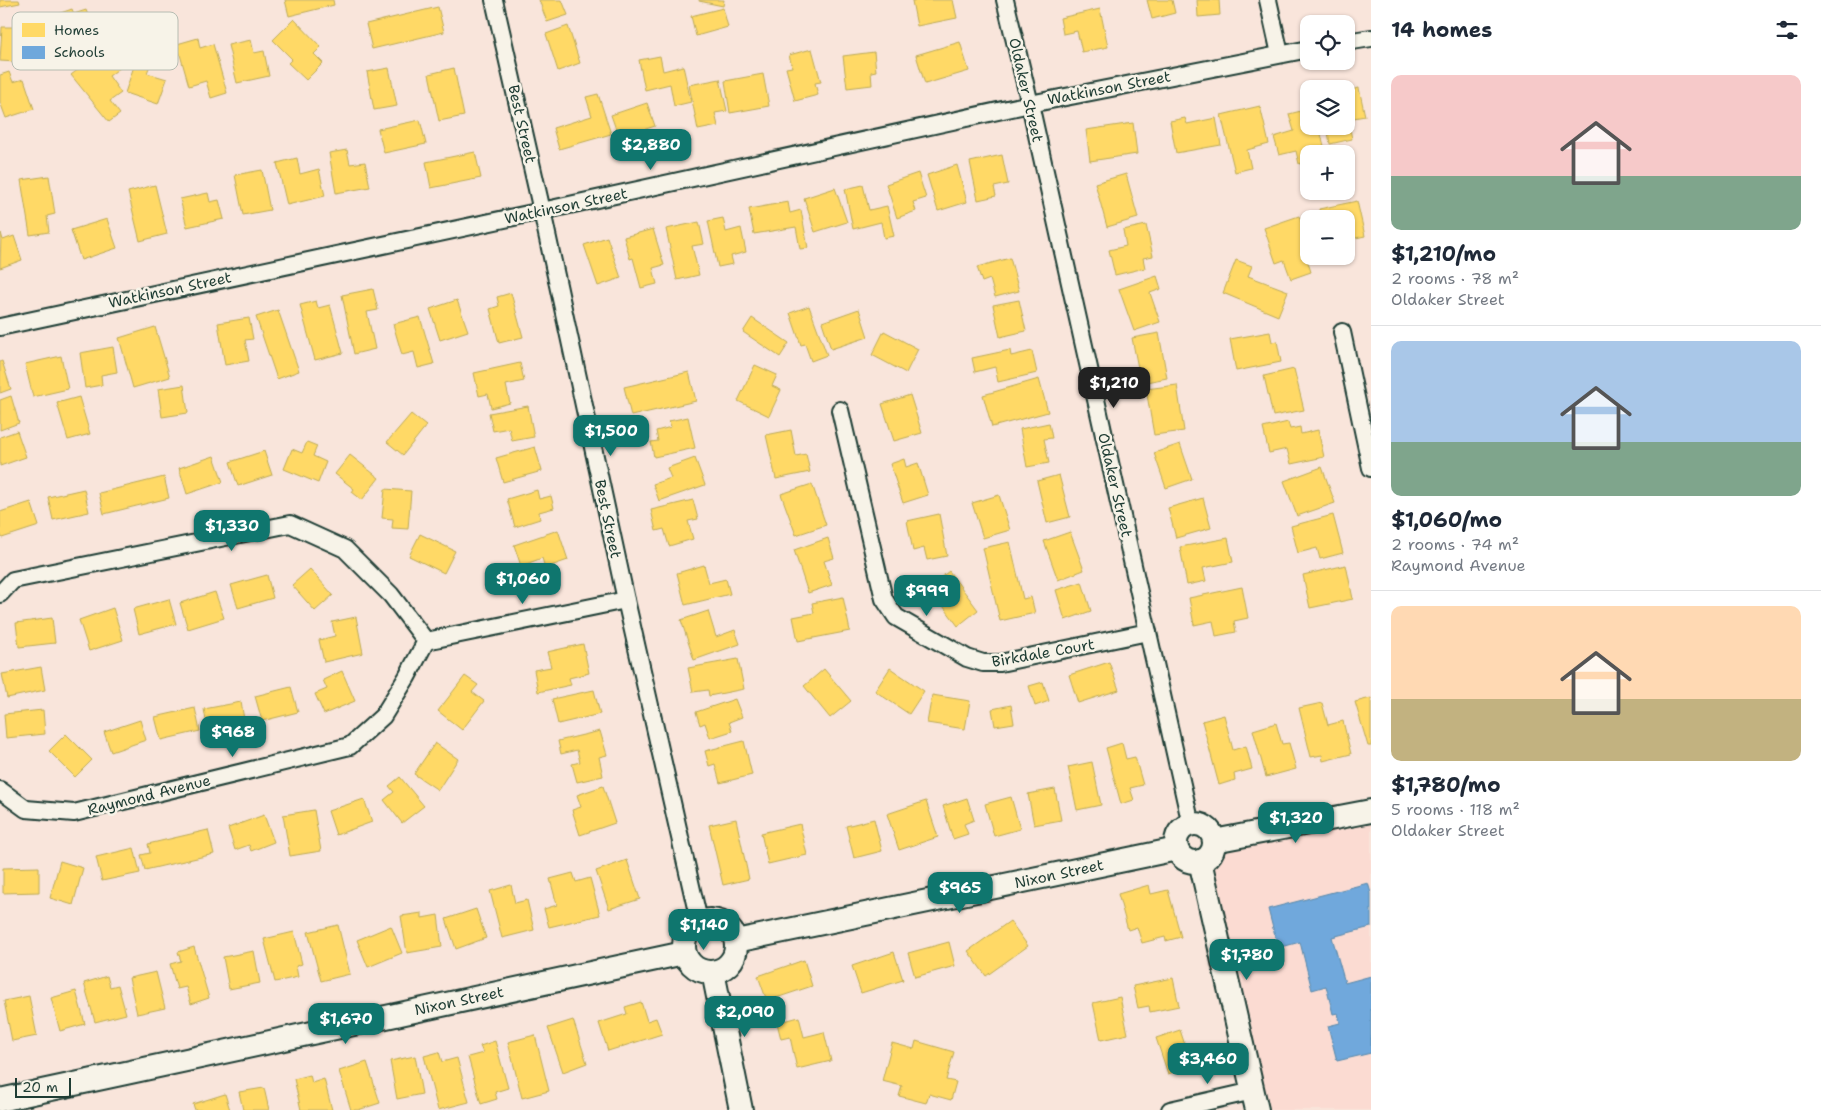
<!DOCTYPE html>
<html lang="en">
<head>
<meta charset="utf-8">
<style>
  body { margin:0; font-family:"Shantell Sans",sans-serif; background:#f6f6f7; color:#1f2937; height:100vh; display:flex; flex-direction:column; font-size:19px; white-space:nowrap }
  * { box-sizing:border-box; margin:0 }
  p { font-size:16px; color:#747a83 }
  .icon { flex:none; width:28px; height:28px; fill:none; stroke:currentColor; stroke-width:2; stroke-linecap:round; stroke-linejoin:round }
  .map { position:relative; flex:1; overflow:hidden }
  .drawer { display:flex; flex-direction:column; background:#fff; width:450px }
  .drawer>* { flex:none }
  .buttons { position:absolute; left:1300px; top:15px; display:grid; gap:10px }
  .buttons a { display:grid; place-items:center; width:55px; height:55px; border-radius:10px; background:#fff; box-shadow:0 1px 4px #0004; font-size:25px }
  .scale { position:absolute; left:15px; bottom:12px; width:56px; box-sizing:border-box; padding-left:5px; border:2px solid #1f3d34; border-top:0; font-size:14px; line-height:18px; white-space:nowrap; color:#1f3d34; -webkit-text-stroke:4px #f7f3e8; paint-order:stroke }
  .price { position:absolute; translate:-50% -42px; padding:0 11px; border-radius:10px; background:#0f766e; color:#fff; font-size:16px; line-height:32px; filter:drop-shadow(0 1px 2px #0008) }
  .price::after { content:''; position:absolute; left:50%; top:30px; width:15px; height:11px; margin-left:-8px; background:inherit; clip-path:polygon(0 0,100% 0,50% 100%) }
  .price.selected { background:#222; color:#fff }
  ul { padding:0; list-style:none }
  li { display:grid; align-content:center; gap:10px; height:265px; padding:0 20px }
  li+li { border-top:1px solid #e0e1e3 }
  li span { display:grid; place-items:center; height:155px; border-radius:10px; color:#555 }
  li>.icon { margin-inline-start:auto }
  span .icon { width:90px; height:90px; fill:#fffc; stroke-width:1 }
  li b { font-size:21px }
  h2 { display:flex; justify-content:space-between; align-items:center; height:60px; padding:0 20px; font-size:21px }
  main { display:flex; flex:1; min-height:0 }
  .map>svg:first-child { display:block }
  .built { fill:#fbdbd2 }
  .homes { fill:#ffd966; stroke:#bcaa57 }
  .schools { fill:#6fa8dc; stroke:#5788aa }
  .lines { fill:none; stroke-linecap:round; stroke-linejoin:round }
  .street-casing { stroke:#1f3d34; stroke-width:20 }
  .secondary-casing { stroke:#1f3d34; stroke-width:26 }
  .street { stroke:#f7f3e8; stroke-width:16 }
  .secondary { stroke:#f7f3e8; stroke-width:22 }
  .labels { text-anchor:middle; stroke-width:5; stroke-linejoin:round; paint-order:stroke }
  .street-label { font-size:15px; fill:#1f3d34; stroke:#f7f3e8 }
  .key { fill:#f7f3e8; stroke:#b6bcb2; stroke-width:1 }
  .key-label { font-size:14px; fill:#1f3d34 }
</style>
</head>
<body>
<main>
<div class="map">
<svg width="1371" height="1110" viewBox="0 0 1371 1110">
  <rect width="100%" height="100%" fill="#f9e5db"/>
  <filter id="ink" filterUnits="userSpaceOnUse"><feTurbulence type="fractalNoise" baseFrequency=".02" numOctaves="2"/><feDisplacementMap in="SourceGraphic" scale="10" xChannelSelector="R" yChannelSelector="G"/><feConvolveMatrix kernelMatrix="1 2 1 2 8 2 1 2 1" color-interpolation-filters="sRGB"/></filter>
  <g filter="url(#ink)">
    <polygon class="built" points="1371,824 1371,1110 1268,1110 1212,870 1230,846"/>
    <g class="homes">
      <polygon points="0,0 19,0 20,3 0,7"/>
      <polygon points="285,0 333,0 334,5 289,16"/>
      <polygon points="539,0 562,0 568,15 547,22"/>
      <polygon points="699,0 724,0 723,6 699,1"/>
      <polygon points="918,0 953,0 957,18 917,26 912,1"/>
      <polygon points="1147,0 1172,0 1175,13 1152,19"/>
      <polygon points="1197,0 1219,0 1220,15 1198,17"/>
      <polygon points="438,7 444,32 372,49 366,24"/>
      <polygon points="723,8 728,27 696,36 691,16"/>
      <polygon points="72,9 74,14 86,10 89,18 99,15 106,35 70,48 58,14"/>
      <polygon points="1100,9 1108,47 1082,52 1077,31 1063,34 1060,18"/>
      <polygon points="294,19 321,47 314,54 323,63 306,80 288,63 292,59 273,40"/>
      <polygon points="568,26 580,63 558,71 546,34"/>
      <polygon points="2,27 18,27 16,62 0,61"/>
      <polygon points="198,38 200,48 213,44 227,93 211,98 206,81 189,86 177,44"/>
      <polygon points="251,40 254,53 264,51 269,76 237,83 228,45"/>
      <polygon points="960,42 969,71 925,84 916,55"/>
      <polygon points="106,48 121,67 109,76 121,93 110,101 120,114 109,122 71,75"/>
      <polygon points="812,49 821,82 815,83 818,95 795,101 786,68 792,67 789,55"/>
      <polygon points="874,52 876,71 871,72 872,85 847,88 843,56"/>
      <polygon points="660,56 663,71 683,66 691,102 674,106 670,84 645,90 639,60"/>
      <polygon points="136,60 150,65 147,73 167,79 158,104 125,93"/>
      <polygon points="389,68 397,106 374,110 367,72"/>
      <polygon points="454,68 464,116 439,121 429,74"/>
      <polygon points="9,72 13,82 24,79 34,109 6,118 0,102 0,75"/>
      <polygon points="763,74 769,106 730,113 725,81"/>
      <polygon points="720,79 727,111 715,113 718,126 698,130 689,85"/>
      <polygon points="1359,88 1365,116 1348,119 1352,139 1330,144 1327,126 1346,126 1346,91"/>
      <polygon points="598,94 611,134 559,149 553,128 592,116 586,97"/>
      <polygon points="647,103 655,126 619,138 611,115"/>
      <polygon points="1260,106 1269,144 1247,150 1251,168 1235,172 1221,115"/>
      <polygon points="1309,109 1309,126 1319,126 1326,154 1309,154 1309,161 1299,164 1296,151 1279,155 1274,137 1294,131 1289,114"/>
      <polygon points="1185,118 1187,124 1216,118 1221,145 1176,153 1170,121"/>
      <polygon points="420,120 426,144 384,153 378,129"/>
      <polygon points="1133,123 1137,154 1090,161 1086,130"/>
      <polygon points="347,150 350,164 365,162 370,187 336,193 329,153"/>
      <polygon points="475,152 481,178 431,188 426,162"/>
      <polygon points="1002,155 1008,184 994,187 996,196 978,200 970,162"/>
      <polygon points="297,158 300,174 319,169 325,196 287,205 277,163"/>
      <polygon points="957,165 967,202 938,211 927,175"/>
      <polygon points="262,170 270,210 243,215 235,175"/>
      <polygon points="918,173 926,198 913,202 916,211 897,218 886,184"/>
      <polygon points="1126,174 1138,218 1107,227 1095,183"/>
      <polygon points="49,176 55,214 47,216 49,232 30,235 21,180"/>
      <polygon points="155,185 167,234 140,241 128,192"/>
      <polygon points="863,185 869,210 887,206 894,236 884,238 881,222 853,229 845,189"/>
      <polygon points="835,188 847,222 815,232 804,198"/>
      <polygon points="208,193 210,202 219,200 224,219 187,227 180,199"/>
      <polygon points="1357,201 1365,236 1347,240 1349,253 1346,253 1346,219 1321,219 1319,209"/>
      <polygon points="788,202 790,213 801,210 808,248 800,249 796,227 754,234 749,209"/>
      <polygon points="1299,216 1309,244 1309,251 1305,253 1311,272 1291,279 1284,260 1276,263 1264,228"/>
      <polygon points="723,218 726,232 741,228 746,252 731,256 733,264 718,267 708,221"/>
      <polygon points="107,219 117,248 81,260 71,230"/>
      <polygon points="699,222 704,244 692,246 699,275 677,280 666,229"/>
      <polygon points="1146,225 1153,256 1143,258 1145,268 1115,275 1109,250 1126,246 1123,230"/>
      <polygon points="653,229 664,265 653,268 657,284 641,288 633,258 630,259 624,237"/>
      <polygon points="1,233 3,240 14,236 22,260 0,268"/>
      <polygon points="607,237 621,278 598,286 584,245"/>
      <polygon points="1010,258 1019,291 995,297 990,279 982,282 977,267"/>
      <polygon points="1236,260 1252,266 1248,276 1288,291 1278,316 1223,293"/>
      <polygon points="1157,276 1161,289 1150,293 1160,322 1134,331 1119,289"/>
      <polygon points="373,289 378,310 367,312 375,349 354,354 342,295"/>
      <polygon points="511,293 523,337 499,343 490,309 499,306 497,297"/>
      <polygon points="457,300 468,331 440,340 430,309"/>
      <polygon points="1019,300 1026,331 1000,337 993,305"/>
      <polygon points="316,301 318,308 330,305 343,353 315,360 300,305"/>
      <polygon points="809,306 827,355 811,361 805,344 801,345 790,313"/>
      <polygon points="859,309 868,337 831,349 822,322"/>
      <polygon points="278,310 299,371 277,379 256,317"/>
      <polygon points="420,317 434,364 418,368 414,352 402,355 393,324"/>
      <polygon points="249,318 253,339 245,340 249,361 225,365 218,323"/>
      <polygon points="752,318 789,343 780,357 743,332"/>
      <polygon points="155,327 170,377 133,388 119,338"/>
      <polygon points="884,331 918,349 906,373 872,355"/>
      <polygon points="1270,332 1272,342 1277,341 1281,362 1236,371 1230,339"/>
      <polygon points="1159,333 1167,378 1141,383 1132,338"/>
      <polygon points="113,347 117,372 101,375 102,385 85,388 80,353"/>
      <polygon points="1010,350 1011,356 1032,351 1037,373 998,382 995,367 975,372 972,358"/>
      <polygon points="61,356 68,389 33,397 25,364"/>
      <polygon points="2,361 11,389 0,393 0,362"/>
      <polygon points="520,363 524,381 506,385 510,403 491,408 488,394 479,396 474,373"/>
      <polygon points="755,365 777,375 772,386 781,390 769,416 738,401"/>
      <polygon points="1294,369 1304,410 1273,416 1264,376"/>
      <polygon points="689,372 696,401 631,416 624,387"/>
      <polygon points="1039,379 1048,412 992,427 983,395"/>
      <polygon points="184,385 188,413 162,417 158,389"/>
      <polygon points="1177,385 1184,431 1154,435 1146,389"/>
      <polygon points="910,395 922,433 894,441 882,404"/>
      <polygon points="11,396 19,423 0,430 0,400"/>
      <polygon points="79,397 90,434 68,440 57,403"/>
      <polygon points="528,406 534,437 512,441 509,428 493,431 489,413"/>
      <polygon points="411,414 426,426 403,455 387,442"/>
      <polygon points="688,417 695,448 654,457 651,442 658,441 656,431 671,427 669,421"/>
      <polygon points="1288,422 1290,429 1300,427 1301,434 1318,430 1324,457 1291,464 1287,449 1269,453 1263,428"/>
      <polygon points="1049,423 1052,438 1044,439 1049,463 1027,467 1020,429"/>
      <polygon points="791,430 796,456 806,454 810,472 776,479 766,435"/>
      <polygon points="17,431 26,457 0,466 0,437"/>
      <polygon points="307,442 317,446 313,456 326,462 318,483 284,469 292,449 302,453"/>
      <polygon points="1180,444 1192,479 1166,488 1154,453"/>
      <polygon points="535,447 542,471 503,482 496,458"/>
      <polygon points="264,451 272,475 238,486 230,462"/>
      <polygon points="350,455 379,478 362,500 352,492 354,489 335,474"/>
      <polygon points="214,456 223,482 187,494 179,468"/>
      <polygon points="695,458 705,485 659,501 653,484 671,478 667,468"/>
      <polygon points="904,459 906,467 918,463 928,495 903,503 890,464"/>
      <polygon points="1322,467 1335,503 1297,516 1284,481"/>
      <polygon points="1059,475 1070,517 1047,523 1037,481"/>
      <polygon points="164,477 169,498 104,514 99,493"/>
      <polygon points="812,484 826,525 796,535 781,494"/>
      <polygon points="84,489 89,512 53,520 48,497"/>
      <polygon points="385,489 411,491 408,529 392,528 393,519 382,518"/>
      <polygon points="537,490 539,499 551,496 554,508 539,512 540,519 515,527 507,499"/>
      <polygon points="999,495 1010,530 983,538 972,503"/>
      <polygon points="1203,498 1211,528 1176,538 1168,508"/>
      <polygon points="693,500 698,519 688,521 693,539 669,546 664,529 656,531 651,510"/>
      <polygon points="31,502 39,526 2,538 0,533 0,512"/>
      <polygon points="939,514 947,556 927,560 924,548 913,551 907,521"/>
      <polygon points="1333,515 1343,553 1320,559 1317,548 1298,553 1291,526"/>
      <polygon points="558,530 568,560 545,568 542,558 521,566 514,545"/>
      <polygon points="1070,532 1084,570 1058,580 1044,541"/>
      <polygon points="420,534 455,551 444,573 409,556"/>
      <polygon points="828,538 834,558 824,561 832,585 808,593 794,550"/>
      <polygon points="1228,538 1233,562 1203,568 1206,581 1187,585 1180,547"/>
      <polygon points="1010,542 1023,599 1031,597 1035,613 1000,621 983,548"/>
      <polygon points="704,565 709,583 726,579 730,594 685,605 677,573"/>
      <polygon points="1346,565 1353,599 1310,608 1303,575"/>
      <polygon points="310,569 333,595 315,611 292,585"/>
      <polygon points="949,571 978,610 958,626 929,587"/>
      <polygon points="267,575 273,598 238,608 231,585"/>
      <polygon points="1082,582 1091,611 1065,620 1056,590"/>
      <polygon points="1242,587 1248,618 1234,621 1236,632 1216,636 1213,621 1194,625 1189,598"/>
      <polygon points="215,592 224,618 188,629 180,603"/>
      <polygon points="843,597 850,631 798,641 793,617 814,613 812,603"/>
      <polygon points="169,599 176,624 139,634 133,609"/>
      <polygon points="113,608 123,640 89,651 79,620"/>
      <polygon points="708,611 716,637 735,630 740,644 694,660 681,620"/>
      <polygon points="356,617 363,653 324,662 319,640 335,636 332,622"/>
      <polygon points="52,618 55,643 19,647 16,623"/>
      <polygon points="583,644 589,673 569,678 571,685 538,692 534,670 551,667 547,652"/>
      <polygon points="738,659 744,689 709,696 708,690 693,692 688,668"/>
      <polygon points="1109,662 1119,690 1078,703 1069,675"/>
      <polygon points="41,667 45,690 7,698 2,674"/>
      <polygon points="890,668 924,691 909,714 875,691"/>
      <polygon points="824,669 851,701 830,718 804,686"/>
      <polygon points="342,671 355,701 324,714 315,694 327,689 323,680"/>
      <polygon points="465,676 478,685 472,692 484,701 462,730 438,711"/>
      <polygon points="1043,682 1049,701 1035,706 1029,686"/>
      <polygon points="291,687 298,712 262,721 255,696"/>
      <polygon points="594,690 600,714 558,724 552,699"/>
      <polygon points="932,695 970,701 965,729 927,723"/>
      <polygon points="1371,698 1371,746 1368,746 1355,702"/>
      <polygon points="735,699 742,717 729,722 732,731 710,738 705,723 700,725 696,712"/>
      <polygon points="241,702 245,725 208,732 204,709"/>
      <polygon points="1322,703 1328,725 1343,721 1351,754 1323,761 1322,755 1311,757 1299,708"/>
      <polygon points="1011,705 1014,723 995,726 992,709"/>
      <polygon points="195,708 200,731 161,740 155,717"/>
      <polygon points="43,710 45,734 6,738 4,714"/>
      <polygon points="1224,715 1233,750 1246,746 1252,769 1234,774 1235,780 1219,785 1202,721"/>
      <polygon points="140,720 146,740 111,752 104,732"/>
      <polygon points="1276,723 1282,744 1289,743 1296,769 1266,777 1253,730"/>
      <polygon points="600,731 607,755 599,757 603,776 577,782 572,764 580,762 577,750 561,754 558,741"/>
      <polygon points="66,734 92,760 75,777 49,751"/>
      <polygon points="744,741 752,775 720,783 715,764 709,766 705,751"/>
      <polygon points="435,743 458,759 438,790 414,774"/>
      <polygon points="1122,743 1126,759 1135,757 1143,785 1130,788 1134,800 1121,804 1106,748"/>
      <polygon points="1092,762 1101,805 1077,810 1068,767"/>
      <polygon points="400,777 424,806 402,823 384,800 394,792 389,786"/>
      <polygon points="603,786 615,823 580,835 572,810 581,807 577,795"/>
      <polygon points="1055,789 1061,820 1034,825 1028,794"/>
      <polygon points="1011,797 1020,829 994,836 985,804"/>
      <polygon points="967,798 974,820 964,824 968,834 953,839 943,806"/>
      <polygon points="364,799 372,822 336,835 328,811"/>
      <polygon points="926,801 938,837 899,850 887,814"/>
      <polygon points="314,810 321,851 290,856 283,815"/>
      <polygon points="264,815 274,842 251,851 249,845 235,850 228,828"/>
      <polygon points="736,819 749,879 723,885 709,825"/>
      <polygon points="874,819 882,851 854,858 846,826"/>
      <polygon points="800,824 807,855 768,864 761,833"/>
      <polygon points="208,830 214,854 145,870 141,855 150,853 148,844"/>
      <polygon points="134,848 140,873 102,881 96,857"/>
      <polygon points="627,860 640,899 609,909 596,871"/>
      <polygon points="60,861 83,868 73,905 50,898"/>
      <polygon points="39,867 39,892 3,893 3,868"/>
      <polygon points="573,873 576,882 590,878 600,915 549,927 544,909 557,905 550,879"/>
      <polygon points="511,885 515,903 527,900 534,930 502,938 490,891"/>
      <polygon points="1149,885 1151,894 1168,890 1181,937 1166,941 1165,937 1142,943 1137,927 1128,930 1118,894"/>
      <polygon points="476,909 486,938 456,949 446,919"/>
      <polygon points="422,913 422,918 438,915 442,947 407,953 401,916"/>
      <polygon points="1010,921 1028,946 986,976 968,951"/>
      <polygon points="338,925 350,974 321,981 308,932"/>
      <polygon points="391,926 402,953 368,967 357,940"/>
      <polygon points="294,932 302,964 296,966 298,977 275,982 264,939"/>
      <polygon points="949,942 955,966 915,977 908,953"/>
      <polygon points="194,947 209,998 191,1004 186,987 177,989 170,964 181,961 178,952"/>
      <polygon points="254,951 260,983 229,989 223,957"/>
      <polygon points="894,952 903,980 861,993 852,966"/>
      <polygon points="804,960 812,986 767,1001 758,976"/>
      <polygon points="156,972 165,1008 137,1014 129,978"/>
      <polygon points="107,976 110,987 118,985 126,1014 95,1022 84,983"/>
      <polygon points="1173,978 1179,1006 1150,1012 1149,1006 1138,1008 1133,986"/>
      <polygon points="76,991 85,1024 60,1031 51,998"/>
      <polygon points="29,996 37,1036 12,1041 4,1001"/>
      <polygon points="1120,997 1128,1034 1101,1040 1093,1003"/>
      <polygon points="641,1002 647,1021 656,1018 662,1034 608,1051 599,1023 627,1014 625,1007"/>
      <polygon points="799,1017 804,1037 824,1032 831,1061 797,1069 790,1037 781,1039 777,1023"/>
      <polygon points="573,1020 587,1063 563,1072 548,1028"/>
      <polygon points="1180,1030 1192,1066 1168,1074 1156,1038"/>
      <polygon points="535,1035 549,1091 522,1098 508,1042"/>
      <polygon points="495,1041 508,1088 495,1092 497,1099 481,1104 468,1057 483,1053 480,1046"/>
      <polygon points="916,1041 954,1052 946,1080 956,1082 951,1100 929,1094 926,1103 899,1096 902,1086 882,1081 892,1043 914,1049"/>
      <polygon points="439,1052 442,1062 457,1058 469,1102 438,1110 424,1056"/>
      <polygon points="415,1056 422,1094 397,1099 390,1061"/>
      <polygon points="367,1062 380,1103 358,1110 351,1110 339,1071"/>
      <polygon points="310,1075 312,1083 324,1079 332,1110 301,1110 294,1079"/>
      <polygon points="264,1088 269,1110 243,1110 239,1092"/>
      <polygon points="225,1094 230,1110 195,1110 193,1104"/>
    </g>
    <polygon class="schools" points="1368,883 1371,893 1371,927 1332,937 1345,983 1371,976 1371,1053 1337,1061 1328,1026 1340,1023 1338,1013 1333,1014 1326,986 1312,990 1300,942 1278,948 1268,909"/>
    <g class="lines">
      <defs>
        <g id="street">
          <polyline points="494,0 542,211 626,600 699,921"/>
          <polyline points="1005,0 1030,104 1191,825"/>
          <polyline points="1268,0 1280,54"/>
          <polyline points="1346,42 1371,38"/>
          <polyline points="0,327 542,211 1030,104 1309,49"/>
          <polyline points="1342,332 1371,468"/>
          <polyline points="840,410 884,599 896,617 967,658 983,663 1000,663 1148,632"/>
          <polyline points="0,594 13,580 290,524 345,549 391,595 426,641"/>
          <polyline points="426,641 626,600"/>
          <polyline points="0,790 26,809 74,813 350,746 383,716 407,677 426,641"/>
          <polyline points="1170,1110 1253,1091"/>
        </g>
        <g id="secondary">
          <circle cx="1195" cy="843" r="19"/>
          <polyline points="1214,841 1371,811"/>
          <polyline points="1200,861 1257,1110"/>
          <circle cx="710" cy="946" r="26"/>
          <polyline points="736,941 1177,849"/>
          <polyline points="713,972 741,1110"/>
          <polyline points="0,1100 684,953"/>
        </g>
      </defs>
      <use href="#street" class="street-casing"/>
      <use href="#secondary" class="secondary-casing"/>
      <use href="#street" class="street"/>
      <use href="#secondary" class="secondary"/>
    </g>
  </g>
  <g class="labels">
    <g class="street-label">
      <text transform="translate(1109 88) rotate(-11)" y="5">Watkinson Street</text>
      <text transform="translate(1026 90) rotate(77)" y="5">Oldaker Street</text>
      <text transform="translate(522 124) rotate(77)" y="5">Best Street</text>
      <text transform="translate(566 206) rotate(-12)" y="5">Watkinson Street</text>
      <text transform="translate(170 290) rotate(-12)" y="5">Watkinson Street</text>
      <text transform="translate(1115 485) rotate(77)" y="5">Oldaker Street</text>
      <text transform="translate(608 519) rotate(78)" y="5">Best Street</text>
      <text transform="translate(1043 653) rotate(-10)" y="5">Birkdale Court</text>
      <text transform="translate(149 795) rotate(-14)" y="5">Raymond Avenue</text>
      <text transform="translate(1059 874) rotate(-12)" y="5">Nixon Street</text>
      <text transform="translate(459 1001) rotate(-12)" y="5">Nixon Street</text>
    </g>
  </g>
  <rect x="12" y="12" width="166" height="58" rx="8" class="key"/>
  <rect x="22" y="23" width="23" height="14" fill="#ffd966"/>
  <rect x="22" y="46" width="23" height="13" fill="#6fa8dc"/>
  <g class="key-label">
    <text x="54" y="35">Homes</text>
    <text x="54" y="57">Schools</text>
  </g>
</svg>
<div class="buttons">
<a><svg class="icon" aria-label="locate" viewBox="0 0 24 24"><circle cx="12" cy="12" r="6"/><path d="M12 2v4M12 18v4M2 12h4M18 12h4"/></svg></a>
<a><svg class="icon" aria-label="layers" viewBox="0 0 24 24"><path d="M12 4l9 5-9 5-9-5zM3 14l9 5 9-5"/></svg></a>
<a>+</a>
<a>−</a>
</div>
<div class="scale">20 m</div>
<b class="price" style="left:651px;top:171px">$2,880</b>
<b class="price selected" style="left:1114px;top:409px">$1,210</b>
<b class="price" style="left:611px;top:457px">$1,500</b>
<b class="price" style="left:232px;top:552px">$1,330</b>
<b class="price" style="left:523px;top:605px">$1,060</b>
<b class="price" style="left:927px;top:617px">$999</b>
<b class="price" style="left:233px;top:758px">$968</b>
<b class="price" style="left:1296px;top:844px">$1,320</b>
<b class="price" style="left:960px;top:914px">$965</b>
<b class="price" style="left:704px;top:951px">$1,140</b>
<b class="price" style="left:1247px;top:981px">$1,780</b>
<b class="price" style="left:745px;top:1038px">$2,090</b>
<b class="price" style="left:346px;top:1045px">$1,670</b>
<b class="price" style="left:1208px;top:1085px">$3,460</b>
</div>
<section class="drawer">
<h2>14 homes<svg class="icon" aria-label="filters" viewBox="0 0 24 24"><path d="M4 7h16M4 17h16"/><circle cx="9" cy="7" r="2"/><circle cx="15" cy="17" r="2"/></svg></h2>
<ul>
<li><span style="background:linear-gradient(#f6c9c9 65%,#7fa58c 0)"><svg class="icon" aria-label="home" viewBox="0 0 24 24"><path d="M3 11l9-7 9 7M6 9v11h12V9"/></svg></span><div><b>$1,210/mo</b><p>2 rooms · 78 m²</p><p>Oldaker Street</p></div></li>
<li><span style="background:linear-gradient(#a9c7e8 65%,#7fa58c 0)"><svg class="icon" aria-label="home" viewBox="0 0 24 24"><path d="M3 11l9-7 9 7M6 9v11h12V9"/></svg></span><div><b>$1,060/mo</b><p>2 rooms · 74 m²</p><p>Raymond Avenue</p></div></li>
<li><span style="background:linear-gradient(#ffd9b3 60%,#c2b280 0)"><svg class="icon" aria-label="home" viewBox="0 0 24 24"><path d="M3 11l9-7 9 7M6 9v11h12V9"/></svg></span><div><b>$1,780/mo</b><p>5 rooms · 118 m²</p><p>Oldaker Street</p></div></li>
</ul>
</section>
</main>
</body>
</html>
